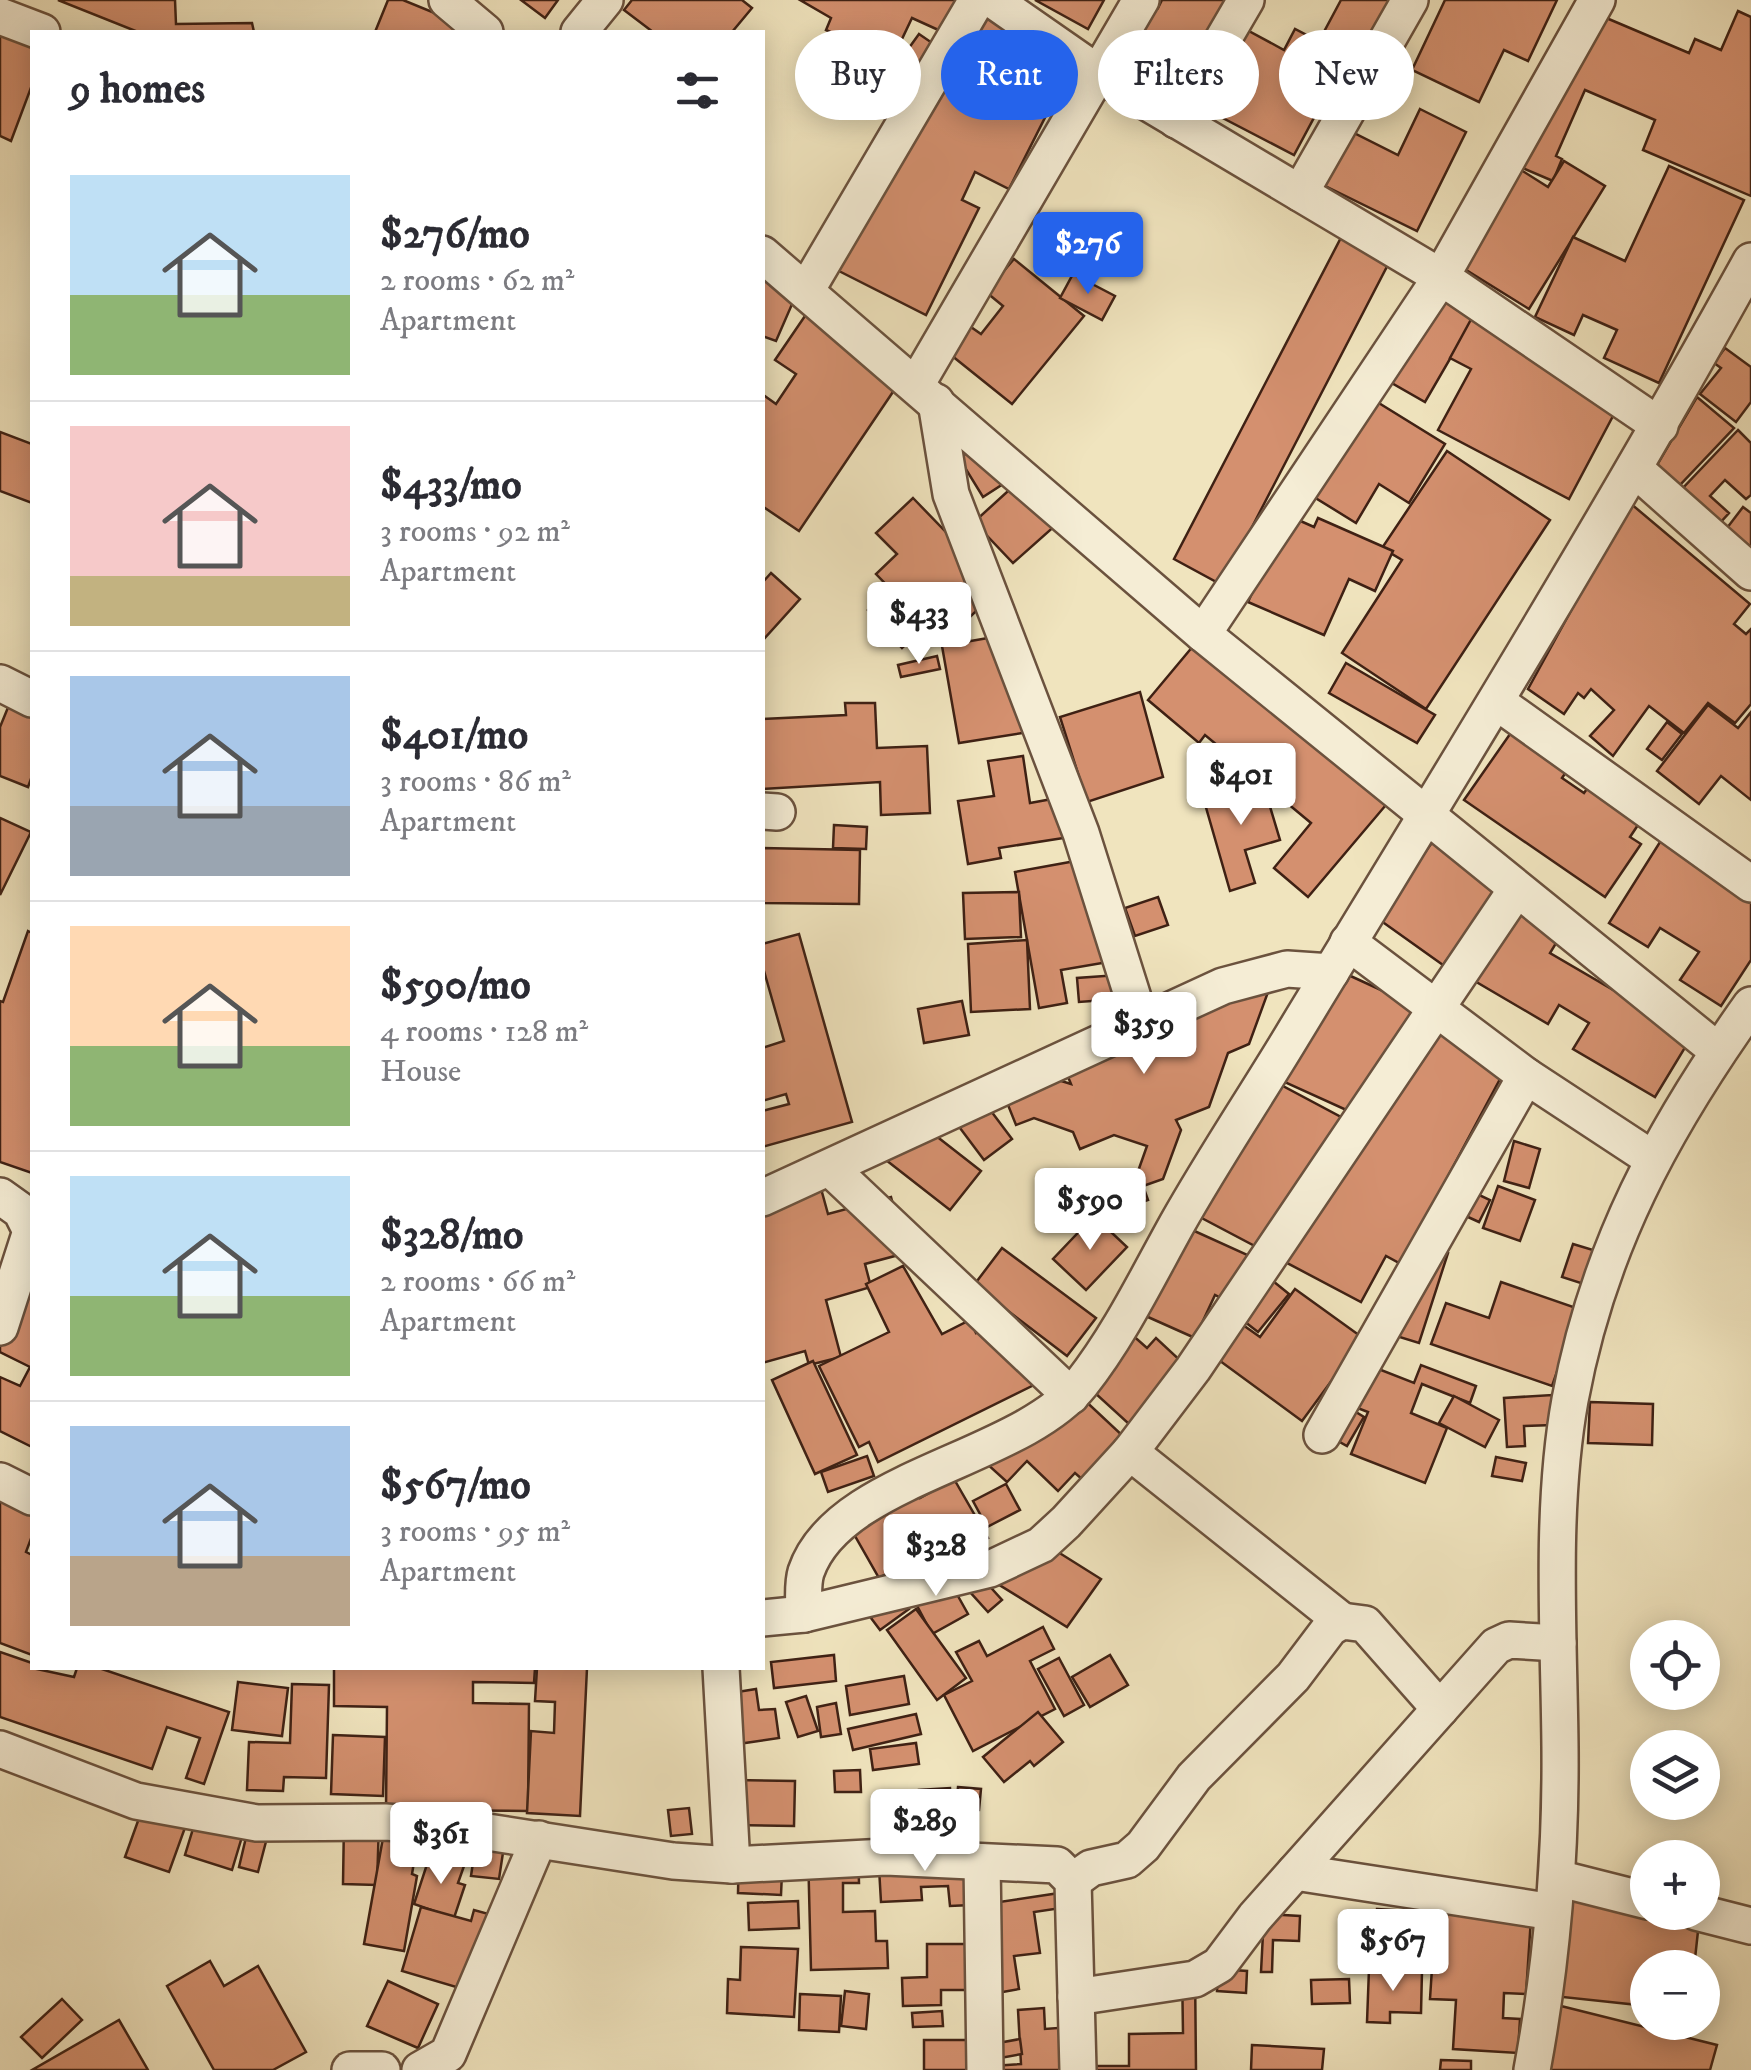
<!DOCTYPE html>
<html lang="en">
<head>
<meta charset="utf-8">
<style>
  body { margin:0; font-family:"IM FELL DW Pica",serif; background:#f2f2f3; color:#2b2b33; height:100vh; display:flex; flex-direction:column; font-size:38px; white-space:nowrap }
  * { box-sizing:border-box; margin:0 }
  p { font-size:32px; color:#7c7c81 }
  .icon { flex:none; width:55px; height:55px; fill:none; stroke:currentColor; stroke-width:2; stroke-linecap:round; stroke-linejoin:round }
  .map { position:relative; flex:1; overflow:hidden }
  .side { position:absolute; left:30px; top:30px; width:735px; height:1640px; display:flex; flex-direction:column; background:#fff; border-radius:0px; box-shadow:0 5px 25px #0003 }
  .side>* { flex:none }
  .hud { position:absolute; left:795px; top:30px; width:805px; height:90px; display:flex; gap:20px }
  .fabs { position:absolute; left:1630px; top:1620px; display:grid; gap:20px }
  .fabs a { display:grid; place-items:center; width:90px; height:90px; border-radius:50%; background:#fff; box-shadow:0 5px 25px #0003; font-size:50px }
  .price { position:absolute; translate:-50% -85px; padding:0 22px; border-radius:10px; background:#fff; color:#222; font-size:32px; line-height:65px; filter:drop-shadow(0 2px 5px #0008) }
  .price::after { content:''; position:absolute; left:50%; top:60px; width:30px; height:22px; margin-left:-15px; background:inherit; clip-path:polygon(0 0,100% 0,50% 100%) }
  .price.on { background:#2563eb; color:#fff }
  ul { padding:0; list-style:none }
  li { display:flex; align-items:center; gap:30px; height:250px; padding:0 40px }
  li+li { border-top:2px solid #e1e1e2 }
  li span { display:grid; place-items:center; flex:none; width:280px; height:200px; border-radius:0px; color:#555 }
  li>.icon { margin-inline-start:auto }
  span .icon { width:120px; height:120px; fill:#fffc; stroke-width:1 }
  li b { font-size:42px }
  h2 { display:flex; justify-content:space-between; align-items:center; height:120px; padding:0 40px; font-size:42px }
  .chip { padding:0 35px; border-radius:45px; background:#fff; box-shadow:0 5px 25px #0003; font-size:35px; line-height:90px }
  .chip.on { background:#2563eb; color:#fff }
  .map>svg:first-child { display:block }
  .building { fill:#d4906f; stroke:#3f2114; stroke-width:2.5 }
  .lines { fill:none; stroke-linecap:round; stroke-linejoin:round }
  .street-casing { stroke:#6b523e; stroke-width:40 }
  .street { stroke:#f5edd5; stroke-width:35 }
</style>
</head>
<body>
<div class="map">
<svg width="1751" height="2070" viewBox="0 0 1751 2070">
  <rect width="100%" height="100%" fill="#f0e4be"/>
  <filter id="stains"><feTurbulence type="fractalNoise" baseFrequency=".002" numOctaves="4"/><feColorMatrix values="0 0 0 0 .2 0 0 0 0 .09 0 0 0 0 .02 0 0 0 .5 -.17"/></filter>
  <radialGradient id="worn" r=".72"><stop offset=".6" stop-color="#630" stop-opacity="0"/><stop offset="1" stop-color="#630" stop-opacity=".3"/></radialGradient>
  <g class="building">
    <polygon points="58,0 175,0 176,24 252,23 254,32 138,32"/>
    <polygon points="388,0 403,0 481,32 375,32"/>
    <polygon points="521,0 558,0 545,18"/>
    <polygon points="632,0 742,0 752,8 732,32 653,32 624,10"/>
    <polygon points="800,0 961,0 945,33 912,18 892,60 826,30 831,18"/>
    <polygon points="1035,0 1104,0 1088,29"/>
    <polygon points="1162,0 1226,0 1182,86 1121,57 1148,3 1158,8"/>
    <polygon points="1341,0 1403,0 1367,68 1318,43"/>
    <polygon points="1445,0 1557,0 1528,61 1504,50 1479,102 1412,70"/>
    <polygon points="969,2 1072,64 1009,189 975,172 962,200 979,208 926,315 835,269"/>
    <polygon points="1578,6 1689,53 1695,39 1721,50 1738,11 1751,17 1751,196 1643,150 1655,120 1585,90 1556,156 1562,159 1553,181 1511,163"/>
    <polygon points="0,19 32,32 32,85 11,141 0,136"/>
    <polygon points="1234,23 1284,50 1295,29 1347,56 1294,155 1192,102"/>
    <polygon points="919,34 938,47 916,80 896,66"/>
    <polygon points="1420,109 1466,132 1417,231 1311,179 1338,125 1398,155"/>
    <polygon points="1502,158 1548,187 1564,161 1605,186 1529,309 1442,255"/>
    <polygon points="1669,166 1744,200 1659,383 1604,358 1617,330 1583,315 1574,335 1535,317 1573,237 1625,261"/>
    <polygon points="1346,228 1394,253 1222,585 1174,559"/>
    <polygon points="1014,259 1084,316 1012,404 946,351 968,325 981,334 1003,306 986,292"/>
    <polygon points="762,261 803,279 776,341 762,336"/>
    <polygon points="1073,274 1115,296 1102,320 1060,298"/>
    <polygon points="1428,285 1476,314 1425,402 1376,374"/>
    <polygon points="807,313 903,377 799,531 762,506 762,394 776,404 796,374 775,360"/>
    <polygon points="1474,314 1622,399 1569,499 1438,430 1471,369 1450,358"/>
    <polygon points="1725,348 1751,367 1751,402 1736,422 1700,394 1721,368 1714,363"/>
    <polygon points="1361,392 1445,444 1409,503 1379,484 1356,523 1301,489"/>
    <polygon points="1697,397 1734,428 1678,487 1654,470"/>
    <polygon points="1738,430 1751,443 1751,495 1746,499 1725,480 1710,496 1729,513 1719,524 1682,489"/>
    <polygon points="0,432 32,444 32,503 0,491"/>
    <polygon points="980,445 1003,484 983,497 959,458"/>
    <polygon points="1447,451 1550,520 1426,709 1342,653 1402,560 1382,548"/>
    <polygon points="1018,482 1057,524 1013,563 974,522"/>
    <polygon points="913,498 1000,588 943,643 876,574 897,554 876,533"/>
    <polygon points="1630,503 1750,604 1734,624 1746,634 1751,629 1751,704 1735,723 1708,703 1684,733 1649,706 1613,756 1590,736 1614,710 1591,689 1584,698 1578,693 1564,714 1528,689"/>
    <polygon points="1743,507 1751,513 1751,547 1727,528"/>
    <polygon points="1287,515 1314,527 1318,518 1393,551 1375,591 1349,579 1324,635 1248,602"/>
    <polygon points="771,573 800,599 763,640 762,583"/>
    <polygon points="890,590 924,628 902,648 868,610"/>
    <polygon points="1011,634 1029,732 959,743 942,646"/>
    <polygon points="1199,639 1391,799 1308,897 1274,868 1311,823 1205,735 1199,743 1148,700"/>
    <polygon points="937,656 940,669 901,677 898,665"/>
    <polygon points="1346,663 1435,715 1417,743 1329,693"/>
    <polygon points="18,683 32,689 32,776 28,787 0,776 0,727"/>
    <polygon points="1140,692 1163,777 1087,802 1060,717"/>
    <polygon points="845,703 875,703 877,748 927,746 930,813 881,815 880,782 762,789 762,719 846,715"/>
    <polygon points="1708,705 1738,728 1751,712 1751,800 1721,776 1699,804 1657,771"/>
    <polygon points="1524,714 1580,752 1562,778 1584,793 1601,769 1652,804 1630,837 1641,844 1605,897 1464,800"/>
    <polygon points="1667,722 1682,734 1662,760 1647,749"/>
    <polygon points="1023,756 1030,803 1063,797 1070,837 999,848 1001,858 968,864 958,801 994,796 988,761"/>
    <polygon points="1262,780 1280,840 1245,850 1255,883 1230,891 1203,797"/>
    <polygon points="0,818 31,832 0,895"/>
    <polygon points="1672,823 1751,873 1751,960 1721,1006 1680,980 1699,952 1660,928 1648,947 1609,923"/>
    <polygon points="834,825 867,827 866,849 833,848"/>
    <polygon points="1439,833 1505,881 1443,965 1377,918"/>
    <polygon points="762,848 860,850 859,904 762,903"/>
    <polygon points="1081,860 1108,962 1061,970 1067,1003 1039,1008 1015,872"/>
    <polygon points="1019,892 1021,937 965,939 963,893"/>
    <polygon points="1502,893 1564,930 1550,953 1692,1036 1655,1097 1573,1049 1589,1023 1559,1005 1548,1024 1456,970"/>
    <polygon points="1158,897 1168,925 1135,936 1125,908"/>
    <polygon points="28,931 32,933 32,1173 0,1162 0,1001 3,1002"/>
    <polygon points="799,934 852,1122 762,1147 762,1111 789,1104 786,1094 762,1101 762,1048 784,1041 762,964 762,944"/>
    <polygon points="1027,940 1030,1009 971,1012 968,944"/>
    <polygon points="1331,967 1381,990 1389,973 1422,988 1364,1118 1280,1080"/>
    <polygon points="1275,973 1249,1044 1228,1053 1209,1107 1176,1120 1181,1130 1163,1179 1143,1186 1148,1200 1125,1208 1147,1146 1114,1135 1080,1149 1073,1132 1034,1118 1016,1125 1000,1085 1032,1072 1071,1084 1057,1050"/>
    <polygon points="1118,975 1119,999 1079,1002 1077,978"/>
    <polygon points="962,1001 969,1035 924,1043 918,1009"/>
    <polygon points="1425,1003 1515,1051 1401,1264 1386,1256 1361,1302 1196,1215 1268,1078 1360,1127"/>
    <polygon points="982,1099 1012,1139 984,1160 954,1120"/>
    <polygon points="908,1114 981,1171 950,1210 877,1153"/>
    <polygon points="1514,1141 1540,1149 1529,1188 1504,1181"/>
    <polygon points="817,1174 828,1214 891,1197 906,1253 865,1264 871,1287 826,1300 841,1357 809,1365 805,1351 762,1363 762,1189"/>
    <polygon points="1456,1184 1490,1200 1479,1222 1446,1207"/>
    <polygon points="1498,1186 1535,1200 1520,1241 1483,1228"/>
    <polygon points="1094,1216 1127,1247 1086,1290 1053,1259"/>
    <polygon points="1179,1224 1252,1257 1231,1303 1215,1295 1195,1338 1139,1313"/>
    <polygon points="1573,1244 1603,1253 1593,1287 1562,1277"/>
    <polygon points="1423,1245 1448,1253 1419,1343 1393,1335"/>
    <polygon points="1002,1248 1096,1318 1067,1356 974,1285"/>
    <polygon points="903,1266 942,1334 970,1320 976,1333 1010,1317 1042,1381 878,1462 869,1442 859,1447 819,1366 889,1332 866,1284"/>
    <polygon points="1263,1273 1289,1294 1258,1332 1231,1311"/>
    <polygon points="32,1275 32,1447 0,1431 0,1377 20,1386 30,1367 0,1352 0,1342"/>
    <polygon points="1501,1282 1579,1309 1552,1386 1431,1344 1446,1303 1489,1318"/>
    <polygon points="1295,1289 1363,1338 1302,1421 1201,1347 1226,1313 1260,1337"/>
    <polygon points="1130,1333 1147,1348 1156,1338 1184,1364 1129,1424 1084,1383"/>
    <polygon points="813,1361 857,1455 815,1474 772,1380"/>
    <polygon points="1358,1361 1414,1383 1421,1365 1476,1386 1470,1403 1422,1384 1411,1413 1447,1428 1425,1483 1351,1454 1368,1412 1342,1402"/>
    <polygon points="1063,1380 1124,1437 1083,1480 1075,1473 1058,1491 1027,1461 1007,1482 986,1463"/>
    <polygon points="1552,1395 1553,1425 1524,1426 1525,1446 1507,1447 1504,1398"/>
    <polygon points="1454,1396 1499,1420 1485,1447 1439,1423"/>
    <polygon points="1590,1402 1653,1404 1652,1445 1588,1443"/>
    <polygon points="1346,1406 1364,1417 1347,1446 1329,1436"/>
    <polygon points="867,1456 874,1476 828,1492 821,1472"/>
    <polygon points="1496,1457 1526,1463 1522,1481 1492,1476"/>
    <polygon points="954,1479 988,1538 953,1558 944,1542 879,1578 839,1508 912,1484 920,1498"/>
    <polygon points="1006,1484 1020,1510 987,1527 973,1501"/>
    <polygon points="0,1489 32,1501 32,1536 26,1552 32,1555 32,1655 0,1643"/>
    <polygon points="1042,1542 1101,1579 1067,1627 993,1581"/>
    <polygon points="940,1564 968,1614 932,1634 905,1583"/>
    <polygon points="984,1580 1002,1600 988,1612 970,1592"/>
    <polygon points="892,1585 909,1609 880,1630 862,1606"/>
    <polygon points="916,1609 966,1678 937,1700 887,1630"/>
    <polygon points="1043,1627 1054,1649 1030,1661 1055,1709 973,1751 944,1695 972,1681 956,1652 979,1641 987,1656"/>
    <polygon points="0,1652 32,1663 32,1668 74,1677 77,1668 99,1668 229,1712 204,1784 186,1778 200,1738 167,1727 152,1769 0,1717"/>
    <polygon points="834,1655 836,1681 774,1688 771,1662"/>
    <polygon points="1110,1655 1128,1685 1090,1707 1072,1677"/>
    <polygon points="1059,1658 1084,1705 1064,1716 1038,1669"/>
    <polygon points="334,1668 535,1668 534,1683 473,1682 473,1703 529,1704 528,1811 386,1810 387,1707 334,1706"/>
    <polygon points="537,1668 587,1668 580,1816 527,1813 531,1731 554,1733 555,1702 535,1701"/>
    <polygon points="904,1676 909,1704 850,1715 846,1686"/>
    <polygon points="238,1682 288,1688 282,1736 232,1730"/>
    <polygon points="292,1684 329,1685 326,1778 284,1777 283,1791 247,1790 249,1742 290,1743"/>
    <polygon points="756,1689 759,1710 775,1709 779,1738 738,1744 731,1693"/>
    <polygon points="806,1696 818,1731 798,1737 786,1702"/>
    <polygon points="836,1703 841,1734 821,1737 817,1707"/>
    <polygon points="1038,1712 1063,1742 1034,1766 1030,1761 1004,1782 983,1757"/>
    <polygon points="916,1714 921,1734 853,1750 848,1729"/>
    <polygon points="333,1735 385,1737 383,1796 331,1794"/>
    <polygon points="916,1743 919,1764 873,1770 870,1749"/>
    <polygon points="860,1770 861,1792 835,1792 834,1771"/>
    <polygon points="734,1780 795,1781 794,1826 733,1825"/>
    <polygon points="958,1787 981,1789 979,1810 956,1808"/>
    <polygon points="950,1788 953,1834 923,1836 919,1790"/>
    <polygon points="147,1796 191,1811 169,1872 125,1857"/>
    <polygon points="200,1806 247,1820 232,1870 185,1855"/>
    <polygon points="689,1808 692,1834 671,1836 668,1810"/>
    <polygon points="344,1821 379,1822 377,1885 343,1884"/>
    <polygon points="386,1821 420,1827 412,1874 417,1876 404,1951 364,1944"/>
    <polygon points="248,1829 268,1834 258,1872 239,1867"/>
    <polygon points="476,1842 504,1846 499,1879 471,1876"/>
    <polygon points="968,1848 971,1905 950,1906 948,1886 921,1887 922,1900 881,1902 878,1851"/>
    <polygon points="739,1849 783,1850 781,1895 738,1893"/>
    <polygon points="858,1850 859,1883 843,1883 843,1912 875,1911 876,1941 887,1941 888,1968 811,1970 808,1851"/>
    <polygon points="430,1855 464,1866 458,1883 465,1885 454,1918 414,1904"/>
    <polygon points="1066,1892 1068,1907 1034,1912 1040,1953 1014,1956 1019,1989 997,1993 986,1904"/>
    <polygon points="1565,1892 1631,1899 1629,1914 1699,1922 1694,1968 1648,1968 1648,2006 1553,1996"/>
    <polygon points="798,1901 799,1928 749,1930 748,1903"/>
    <polygon points="421,1907 471,1921 474,1910 496,1916 473,1992 402,1971"/>
    <polygon points="1377,1909 1531,1918 1526,1994 1504,1993 1503,2018 1520,2019 1518,2053 1453,2049 1456,2000 1430,1999 1432,1968 1374,1965"/>
    <polygon points="1264,1914 1300,1916 1299,1941 1273,1940 1272,1972 1261,1972"/>
    <polygon points="927,1944 970,1944 971,1990 941,1990 941,2005 903,2006 902,1978 927,1977"/>
    <polygon points="741,1947 798,1949 794,2017 727,2013 728,1979 740,1980"/>
    <polygon points="210,1961 224,1986 258,1966 306,2052 273,2070 214,2070 167,1986"/>
    <polygon points="1182,1968 1195,1968 1196,2070 1083,2070 1083,2066 1129,2066 1129,2034 1183,2033"/>
    <polygon points="1218,1969 1247,1971 1246,1993 1217,1991"/>
    <polygon points="1369,1969 1422,1971 1421,2013 1390,2012 1390,2023 1367,2022"/>
    <polygon points="1349,1979 1350,2003 1312,2004 1311,1980"/>
    <polygon points="388,1981 438,2004 418,2048 367,2026"/>
    <polygon points="845,1991 869,1994 866,2029 841,2026"/>
    <polygon points="800,1994 841,1996 839,2032 799,2030"/>
    <polygon points="62,1999 82,2020 42,2058 21,2037"/>
    <polygon points="1553,2004 1717,2045 1710,2070 1536,2070"/>
    <polygon points="1044,2008 1045,2029 1071,2027 1073,2070 993,2070 993,2066 1021,2064 1018,2010"/>
    <polygon points="942,2011 943,2026 913,2027 912,2013"/>
    <polygon points="119,2020 148,2070 32,2070"/>
    <polygon points="1020,2039 1022,2054 989,2060 987,2045"/>
    <polygon points="924,2040 975,2040 976,2070 924,2070"/>
    <polygon points="1252,2045 1324,2049 1322,2070 1251,2070"/>
    <polygon points="1441,2060 1471,2061 1471,2070 1440,2070"/>
  </g>
  <g class="lines">
    <defs>
      <g id="street">
        <polyline points="447,0 485,32"/>
        <polyline points="993,0 1098,73 1441,277 1660,426"/>
        <polyline points="0,16 42,32"/>
        <polyline points="579,32 605,0"/>
        <polyline points="1176,120 1246,0"/>
        <polyline points="1300,193 1410,0"/>
        <polyline points="762,254 1203,634 1718,1051"/>
        <polyline points="807,289 977,0"/>
        <polyline points="916,385 1141,0"/>
        <polyline points="936,402 951,494 1081,833 1141,1023"/>
        <polyline points="1636,470 1751,572"/>
        <polyline points="1203,634 1441,277 1597,0"/>
        <polyline points="0,683 32,699"/>
        <polyline points="1497,702 1751,884"/>
        <polyline points="762,811 777,812"/>
        <polyline points="1348,942 1526,1076 1651,1158"/>
        <polyline points="831,1169 1071,1396"/>
        <polyline points="0,1196 21,1211 31,1231 0,1327"/>
        <polyline points="762,1198 1223,986 1287,969 1331,972"/>
        <polyline points="1322,1435 1526,1076"/>
        <polyline points="1130,1452 1342,1621"/>
        <polyline points="0,1481 32,1497"/>
        <path d="M 804,1614 C 804,1601 802,1585 806,1572 C 838,1477 1019,1461 1081,1384 C 1119,1336 1147,1278 1177,1224 C 1213,1160 1254,1099 1292,1036 C 1448,779 1606,524 1751,261"/>
        <polyline points="762,1618 804,1614 990,1569 1041,1545 1066,1522 1130,1452 1193,1369 1516,890"/>
        <polyline points="721,1668 732,1865"/>
        <polyline points="0,1749 136,1801 257,1823 385,1822 455,1827 673,1861 732,1865 886,1857 1057,1865 1073,1881 1078,2070"/>
        <polyline points="982,1862 985,2070"/>
        <polyline points="1295,1872 1553,1912"/>
        <polyline points="1557,1878 1648,1901"/>
        <polyline points="1073,1881 1091,1868 1127,1860 1143,1846 1194,1777 1293,1677 1330,1628 1342,1621 1365,1624 1440,1709"/>
        <polyline points="1696,1912 1751,1926"/>
        <polyline points="1076,1997 1195,1979 1219,1965 1255,1917 1496,1646 1509,1640 1558,1643"/>
        <polyline points="350,2070 382,2070"/>
        <polyline points="420,2070 448,2054 539,1839"/>
        <path d="M 1532,2070 C 1552,1963 1561,1855 1560,1747 C 1559,1635 1550,1510 1570,1400 C 1598,1248 1662,1130 1751,1005"/>
      </g>
    </defs>
    <use href="#street" class="street-casing"/>
    <use href="#street" class="street"/>
  </g>
  <rect width="100%" height="100%" filter="url(#stains)"/>
  <rect width="100%" height="100%" fill="url(#worn)"/>
</svg>
<div class="fabs">
<a><svg class="icon" aria-label="locate" viewBox="0 0 24 24"><circle cx="12" cy="12" r="6"/><path d="M12 2v4M12 18v4M2 12h4M18 12h4"/></svg></a>
<a><svg class="icon" aria-label="layers" viewBox="0 0 24 24"><path d="M12 4l9 5-9 5-9-5zM3 14l9 5 9-5"/></svg></a>
<a>+</a>
<a>−</a>
</div>
<b class="price on" style="left:1088px;top:297px">$276</b>
<b class="price" style="left:919px;top:667px">$433</b>
<b class="price" style="left:1241px;top:828px">$401</b>
<b class="price" style="left:1144px;top:1077px">$359</b>
<b class="price" style="left:1090px;top:1253px">$590</b>
<b class="price" style="left:936px;top:1599px">$328</b>
<b class="price" style="left:925px;top:1874px">$289</b>
<b class="price" style="left:441px;top:1887px">$361</b>
<b class="price" style="left:1393px;top:1994px">$567</b>
<div class="hud">
<a class="chip">Buy</a>
<a class="chip on">Rent</a>
<a class="chip">Filters</a>
<a class="chip">New</a>
</div>
<section class="side">
<h2>9 homes<svg class="icon" aria-label="filters" viewBox="0 0 24 24"><path d="M4 7h16M4 17h16"/><circle cx="9" cy="7" r="2"/><circle cx="15" cy="17" r="2"/></svg></h2>
<ul>
<li><span style="background:linear-gradient(#bfe0f5 60%,#8fb573 0)"><svg class="icon" aria-label="home" viewBox="0 0 24 24"><path d="M3 11l9-7 9 7M6 9v11h12V9"/></svg></span><div><b>$276/mo</b><p>2 rooms · 62 m²</p><p>Apartment</p></div></li>
<li><span style="background:linear-gradient(#f6c9c9 75%,#c2b280 0)"><svg class="icon" aria-label="home" viewBox="0 0 24 24"><path d="M3 11l9-7 9 7M6 9v11h12V9"/></svg></span><div><b>$433/mo</b><p>3 rooms · 92 m²</p><p>Apartment</p></div></li>
<li><span style="background:linear-gradient(#a9c7e8 65%,#9aa5b1 0)"><svg class="icon" aria-label="home" viewBox="0 0 24 24"><path d="M3 11l9-7 9 7M6 9v11h12V9"/></svg></span><div><b>$401/mo</b><p>3 rooms · 86 m²</p><p>Apartment</p></div></li>
<li><span style="background:linear-gradient(#ffd9b3 60%,#8fb573 0)"><svg class="icon" aria-label="home" viewBox="0 0 24 24"><path d="M3 11l9-7 9 7M6 9v11h12V9"/></svg></span><div><b>$590/mo</b><p>4 rooms · 128 m²</p><p>House</p></div></li>
<li><span style="background:linear-gradient(#bfe0f5 60%,#8fb573 0)"><svg class="icon" aria-label="home" viewBox="0 0 24 24"><path d="M3 11l9-7 9 7M6 9v11h12V9"/></svg></span><div><b>$328/mo</b><p>2 rooms · 66 m²</p><p>Apartment</p></div></li>
<li><span style="background:linear-gradient(#a9c7e8 65%,#b9a48a 0)"><svg class="icon" aria-label="home" viewBox="0 0 24 24"><path d="M3 11l9-7 9 7M6 9v11h12V9"/></svg></span><div><b>$567/mo</b><p>3 rooms · 95 m²</p><p>Apartment</p></div></li>
</ul>
</section>
</div>
</body>
</html>
